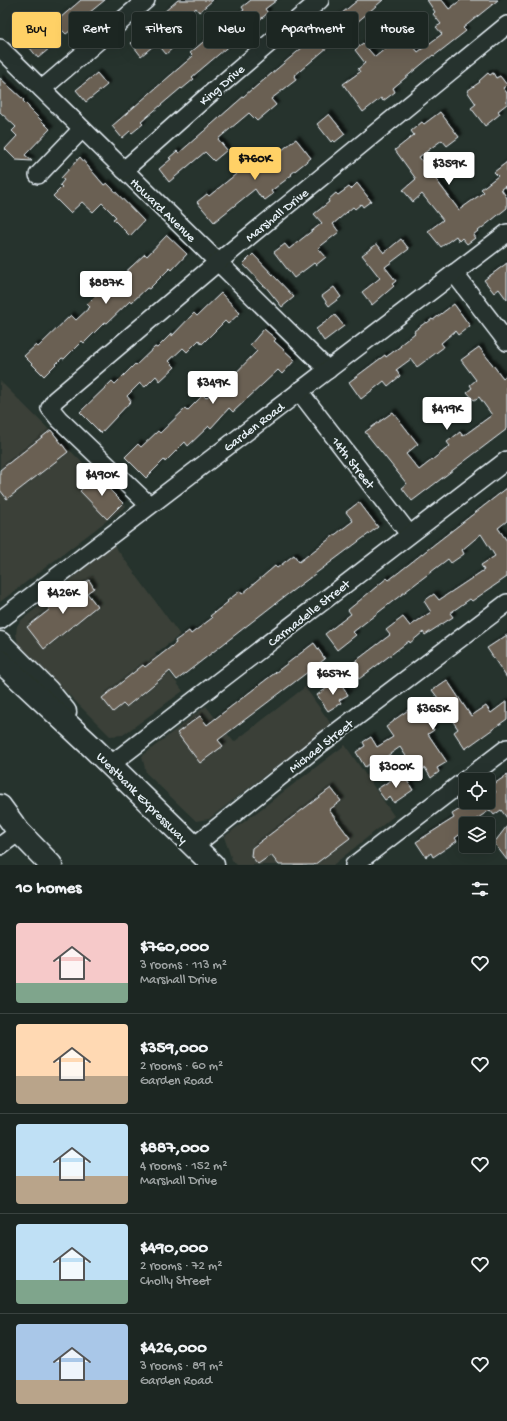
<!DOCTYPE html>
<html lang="en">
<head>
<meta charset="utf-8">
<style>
  body { margin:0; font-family:"Gochi Hand",sans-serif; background:#252e2a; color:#f1f3f6; height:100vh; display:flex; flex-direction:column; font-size:15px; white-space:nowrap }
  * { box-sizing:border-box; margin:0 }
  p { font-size:13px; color:#a0a5a5 }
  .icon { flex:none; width:22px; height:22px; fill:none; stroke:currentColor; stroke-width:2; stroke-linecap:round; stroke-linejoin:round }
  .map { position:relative; height:865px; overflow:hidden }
  .details { display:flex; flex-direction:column; background:#1c2622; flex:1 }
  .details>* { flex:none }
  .hud { position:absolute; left:12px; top:12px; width:483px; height:36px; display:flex; gap:8px }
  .buttons { position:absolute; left:459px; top:773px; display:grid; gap:8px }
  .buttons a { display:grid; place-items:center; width:36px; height:36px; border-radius:4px; background:#1c2622; box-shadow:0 4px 16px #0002,0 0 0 1px #3a4340; font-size:20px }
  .price { position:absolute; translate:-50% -34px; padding:0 9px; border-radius:4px; background:#fff; color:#222; font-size:13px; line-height:26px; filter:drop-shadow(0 1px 2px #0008) }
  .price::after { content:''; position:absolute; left:50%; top:24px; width:12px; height:9px; margin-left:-6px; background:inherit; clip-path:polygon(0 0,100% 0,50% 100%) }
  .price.current { background:#ffd166; color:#111 }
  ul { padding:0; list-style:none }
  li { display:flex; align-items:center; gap:12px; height:100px; padding:0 16px }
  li+li { border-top:1px solid #3a4340 }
  li span { display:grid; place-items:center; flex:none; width:112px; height:80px; border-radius:4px; color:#555 }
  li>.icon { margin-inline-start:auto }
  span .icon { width:48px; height:48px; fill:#fffc; stroke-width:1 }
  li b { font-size:17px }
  h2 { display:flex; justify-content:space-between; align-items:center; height:48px; padding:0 16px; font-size:17px }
  .chip { padding:0 14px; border-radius:4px; background:#1c2622; box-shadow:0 4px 16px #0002,0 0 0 1px #3a4340; font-size:14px; line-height:36px }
  .chip.current { background:#ffd166; color:#111 }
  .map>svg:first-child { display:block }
  .built { fill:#3a4038 }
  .building { fill:#6a6053; stroke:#e8f1f8; filter:url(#shadow) }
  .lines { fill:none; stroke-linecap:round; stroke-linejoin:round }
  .minor-casing { stroke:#e8f1f8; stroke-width:20 }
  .major-casing { stroke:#e8f1f8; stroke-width:25 }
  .highway-casing { stroke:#e8f1f8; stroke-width:25 }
  .minor { stroke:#26332d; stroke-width:17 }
  .major { stroke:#26332d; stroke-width:22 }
  .highway { stroke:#26332d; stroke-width:22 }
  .labels { text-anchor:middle; stroke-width:4; stroke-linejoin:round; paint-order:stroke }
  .street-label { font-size:13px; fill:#e8f1f8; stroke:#26332d }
</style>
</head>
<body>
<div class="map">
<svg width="507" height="865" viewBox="0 0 507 865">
  <defs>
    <filter id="shadow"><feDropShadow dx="3.5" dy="-3.5" stdDeviation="1" flood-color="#0009"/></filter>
  </defs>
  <rect width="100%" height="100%" fill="#26332d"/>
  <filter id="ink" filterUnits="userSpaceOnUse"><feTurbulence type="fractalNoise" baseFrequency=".025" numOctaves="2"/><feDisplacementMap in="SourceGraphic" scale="8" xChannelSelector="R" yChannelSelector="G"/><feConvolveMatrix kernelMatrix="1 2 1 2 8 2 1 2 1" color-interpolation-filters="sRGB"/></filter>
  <g filter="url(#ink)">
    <g class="built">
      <polygon points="0,381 126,506 0,602"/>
      <polygon points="114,545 180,635 155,654 183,691 123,735 110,736 18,644 16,634 17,626 20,621 68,584 71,579"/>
      <polygon points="305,687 331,724 209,819 196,821 146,773 142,756 206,706 234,742"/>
      <polygon points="345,745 394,816 333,865 237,865 232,860 224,837"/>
    </g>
    <g class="building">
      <polygon points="81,0 105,0 84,17 86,19 74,29 74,28 66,34 62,30 46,43 50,48 38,58 25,42 43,27 46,30"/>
      <polygon points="178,0 213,0 199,12 196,8 164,36 174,47 166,54 157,43 141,56 131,43 165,14 164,12"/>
      <polygon points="251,0 277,0 265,9 268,13 248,29 249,30 239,39 238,38 192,77 194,79 182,89 181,88 141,122 143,124 132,133 130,131 122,138 112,126 193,56 190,53 208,38 209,40 244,10 242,7"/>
      <polygon points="358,0 383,0 294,76 296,80 271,99 276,105 257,121 249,113 218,139 227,150 214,161 205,152 169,182 159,169 171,159 169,158 177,151 179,153 252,89 252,90 303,47 302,46 309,40"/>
      <polygon points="427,0 442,0 449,9 461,0 498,0 463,28 466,31 434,56 433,55 393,88 395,92 383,101 381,98 363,112 343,84 360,72 358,69 365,63 355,50 363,43 375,57 391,44 392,45 405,36 418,52 442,34 436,27 441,24 433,14 435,12"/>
      <polygon points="97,73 107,85 86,102 76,90"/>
      <polygon points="488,73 490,75 493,73 496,78 500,76 507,85 503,88 507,93 507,104 498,111 500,114 485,126 471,108 476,104 467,91 480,82 479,81"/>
      <polygon points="0,78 24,100 23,101 29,107 29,108 50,129 25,155 32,161 16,160 5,149 17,136 12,131 16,127 0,112"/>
      <polygon points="440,112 459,137 447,146 442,140 419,157 459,210 484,192 481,189 498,176 494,172 507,162 507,189 505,186 501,189 507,198 507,208 473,235 475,238 467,244 462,238 459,241 456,236 441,247 428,231 443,220 422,194 413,202 403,190 416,179 395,150 414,135 411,131 422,122 424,124"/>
      <polygon points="329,114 345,134 335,142 333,140 331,142 317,124"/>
      <polygon points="296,139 311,158 291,174 292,175 287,178 287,179 271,191 273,194 265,200 262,197 261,198 255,189 214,222 197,202 207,194 209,196 241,170 239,169 248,162 253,169 255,168 257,170"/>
      <polygon points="80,157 104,185 107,183 144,221 130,236 113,219 116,217 102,203 93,212 82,202 70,213 53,196 62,187 60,185 64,180 61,178"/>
      <polygon points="357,183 371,201 363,207 361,204 355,209 353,207 333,224 339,232 318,248 326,257 316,265 314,263 294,278 274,252 285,244 289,249 322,223 314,214 329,202 328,200 336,193 338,195 349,187 351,189"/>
      <polygon points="167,235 187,254 172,270 170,268 149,289 147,288 132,302 130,301 107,323 105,322 84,343 82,341 64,359 62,358 44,376 24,356 36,345 38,347 71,315 76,320 90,307 87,304 103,288 106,290 145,254 147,256"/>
      <polygon points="401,239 409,249 385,267 396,281 392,284 394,286 372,305 362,292 380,278 362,255 377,244 384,253"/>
      <polygon points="253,254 294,297 282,307 265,286 264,286 243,264"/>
      <polygon points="507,263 507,300 499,289 494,293 484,280"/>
      <polygon points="334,287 341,297 329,306 322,296"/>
      <polygon points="221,293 240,313 228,324 225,321 202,344 199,340 187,352 183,348 169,361 175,367 160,381 156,376 145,387 140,383 127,396 131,401 101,433 80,412 112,381 115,384 135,364 136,365 155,347 157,348 172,333 172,336 194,313 197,316"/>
      <polygon points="454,304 470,326 458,335 455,331 441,343 444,347 417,367 411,359 396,370 400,376 388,386 384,381 361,399 349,382 385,355 386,357 401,346 400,345 415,333 414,331 426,322 427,323 432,319 433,320"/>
      <polygon points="335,315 344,326 324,341 316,329"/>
      <polygon points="264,329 276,339 274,341 295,360 282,374 278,370 233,412 229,408 211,428 209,426 188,446 185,442 165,462 164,460 146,478 125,457 138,444 141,447 158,431 160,433 185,409 187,411 203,395 206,398 225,380 227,382 257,351 250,345"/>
      <polygon points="479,347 503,378 507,375 507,429 412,501 402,488 407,484 365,432 393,412 418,444 406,454 419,470 450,446 447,442 460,432 463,436 492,415 479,397 474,400 467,392 472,388 470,385 476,380 461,360"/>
      <polygon points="51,430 68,452 7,499 0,490 0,470"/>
      <polygon points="96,476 123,503 107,519 80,491"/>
      <polygon points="507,488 507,521 498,528 507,541 507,577 472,601 470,599 450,613 453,617 425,635 423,632 410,643 409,641 359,679 349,666 390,635 386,630 403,617 410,626 431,612 424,601 434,594 439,600 484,570 481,565 495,556 481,534 462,550 464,554 451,563 448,559 423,578 353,632 356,635 337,650 325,634 351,614 348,610 387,578 389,580 436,543"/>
      <polygon points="359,502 378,527 280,600 177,680 170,671 126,707 123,704 113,712 102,698 143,665 145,667 176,643 175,641 189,631 191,634 212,618 210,616 228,602 227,601 240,591 242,594 275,566 277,568 294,555 299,562 353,521 346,512"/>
      <polygon points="89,580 94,588 87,593 97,606 44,649 27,627 49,610 48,609 56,602 55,600 63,594 66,598"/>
      <polygon points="507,635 507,678 487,648"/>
      <polygon points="314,643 325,659 218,740 223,746 200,763 177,733 200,716 207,725"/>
      <polygon points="339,680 348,695 339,700 341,703 328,711 317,695"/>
      <polygon points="447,680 471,716 486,706 491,713 507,701 507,719 465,749 454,732 458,729 446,711 429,723 434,730 428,734 447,762 437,768 439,772 431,778 425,768 417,773 400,747 383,759 381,756 365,767 356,752 365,746 363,742 371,737 377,747 393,737 386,727 394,721 394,720 414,706 418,711 438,698 432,690"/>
      <polygon points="402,773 413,790 394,803 390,797 385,800 377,789"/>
      <polygon points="507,775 507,818 501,810 494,815 490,810 469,824 466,824 466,830 455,838 457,841 433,857 431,853 426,857 416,842 454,818 452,814 462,808 463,810 475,802 488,802 488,797 496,792 491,786"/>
      <polygon points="331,788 341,801 329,810 350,838 314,865 279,865 271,855 258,864 251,856 252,848"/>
      <polygon points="507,826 507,860 494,843"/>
    </g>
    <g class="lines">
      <defs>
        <g id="minor">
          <polyline points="0,48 328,370"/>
          <polyline points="42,89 146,0"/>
          <polyline points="124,170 203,100 320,0"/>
          <polyline points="38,175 82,129"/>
          <polyline points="454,273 507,342"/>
          <polyline points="299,391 409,534"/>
          <polyline points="149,505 59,419 50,408 55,400 218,262 507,25"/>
          <polyline points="0,620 507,233"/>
          <polyline points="110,765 507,460"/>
          <polyline points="0,846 19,832"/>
          <polyline points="193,847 322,743 507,603"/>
          <polyline points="354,865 507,748"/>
        </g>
        <polyline id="major" points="0,643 47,690 65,712"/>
        <g id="highway">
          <polyline points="0,661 91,746 213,865"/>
          <polyline points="0,806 19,832 51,865"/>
        </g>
      </defs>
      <use href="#minor" class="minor-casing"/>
      <use href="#major" class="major-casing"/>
      <use href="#highway" class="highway-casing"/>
      <use href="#minor" class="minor"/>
      <use href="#major" class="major"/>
      <use href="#highway" class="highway"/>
    </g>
  </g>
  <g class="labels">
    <g class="street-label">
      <text transform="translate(221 84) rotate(-41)" y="5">King Drive</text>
      <text transform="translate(164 209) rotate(44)" y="5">Howard Avenue</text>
      <text transform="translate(276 214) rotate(-39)" y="5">Marshall Drive</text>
      <text transform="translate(253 426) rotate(-37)" y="5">Garden Road</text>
      <text transform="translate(354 462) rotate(52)" y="5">14th Street</text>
      <text transform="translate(308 612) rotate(-38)" y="5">Carmadelle Street</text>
      <text transform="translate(320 745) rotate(-38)" y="5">Michael Street</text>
      <text transform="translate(143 797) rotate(45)" y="5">Westbank Expressway</text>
    </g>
  </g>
</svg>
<div class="buttons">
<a><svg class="icon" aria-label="locate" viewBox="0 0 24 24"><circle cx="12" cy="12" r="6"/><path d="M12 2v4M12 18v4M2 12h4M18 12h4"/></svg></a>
<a><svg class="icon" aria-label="layers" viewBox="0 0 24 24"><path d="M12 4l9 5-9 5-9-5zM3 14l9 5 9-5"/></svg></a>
</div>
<b class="price current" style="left:255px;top:181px">$760K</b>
<b class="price" style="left:449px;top:186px">$359K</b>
<b class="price" style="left:106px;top:305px">$887K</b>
<b class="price" style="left:213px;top:405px">$349K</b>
<b class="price" style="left:447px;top:431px">$419K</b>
<b class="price" style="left:102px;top:497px">$490K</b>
<b class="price" style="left:63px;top:615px">$426K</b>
<b class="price" style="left:333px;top:696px">$657K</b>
<b class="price" style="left:433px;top:731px">$365K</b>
<b class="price" style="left:396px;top:789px">$300K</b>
<div class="hud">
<a class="chip current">Buy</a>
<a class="chip">Rent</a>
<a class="chip">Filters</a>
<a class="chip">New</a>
<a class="chip">Apartment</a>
<a class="chip">House</a>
</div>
</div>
<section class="details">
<h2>10 homes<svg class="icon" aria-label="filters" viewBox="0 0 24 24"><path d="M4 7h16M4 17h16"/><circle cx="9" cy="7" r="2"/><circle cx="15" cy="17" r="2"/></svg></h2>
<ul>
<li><span style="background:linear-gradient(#f6c9c9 75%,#7fa58c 0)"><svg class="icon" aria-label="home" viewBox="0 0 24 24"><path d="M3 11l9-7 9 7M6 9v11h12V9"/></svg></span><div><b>$760,000</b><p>3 rooms · 113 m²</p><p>Marshall Drive</p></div><svg class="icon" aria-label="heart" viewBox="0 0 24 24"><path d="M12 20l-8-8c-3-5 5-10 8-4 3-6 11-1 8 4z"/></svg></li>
<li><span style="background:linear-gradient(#ffd9b3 65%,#b9a48a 0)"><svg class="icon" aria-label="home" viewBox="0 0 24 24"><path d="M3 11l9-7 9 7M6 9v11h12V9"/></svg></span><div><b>$359,000</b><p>2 rooms · 60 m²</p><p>Garden Road</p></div><svg class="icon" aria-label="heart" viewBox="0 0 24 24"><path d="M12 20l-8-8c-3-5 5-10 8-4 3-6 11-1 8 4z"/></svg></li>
<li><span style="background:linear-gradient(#bfe0f5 65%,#b9a48a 0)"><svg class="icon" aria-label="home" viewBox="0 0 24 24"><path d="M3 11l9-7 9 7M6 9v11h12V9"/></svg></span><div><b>$887,000</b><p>4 rooms · 152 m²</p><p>Marshall Drive</p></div><svg class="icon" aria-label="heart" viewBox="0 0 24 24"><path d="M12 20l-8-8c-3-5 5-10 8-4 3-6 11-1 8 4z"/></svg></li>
<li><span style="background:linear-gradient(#bfe0f5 70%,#7fa58c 0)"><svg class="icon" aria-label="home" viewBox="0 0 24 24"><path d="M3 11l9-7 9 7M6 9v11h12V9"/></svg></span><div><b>$490,000</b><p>2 rooms · 72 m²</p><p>Cholly Street</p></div><svg class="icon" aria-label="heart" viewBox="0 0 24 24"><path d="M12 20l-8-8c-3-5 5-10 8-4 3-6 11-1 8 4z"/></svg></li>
<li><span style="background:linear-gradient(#a9c7e8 70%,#b9a48a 0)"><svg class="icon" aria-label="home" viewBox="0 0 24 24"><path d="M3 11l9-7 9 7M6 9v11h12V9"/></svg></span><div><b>$426,000</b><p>3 rooms · 89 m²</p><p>Garden Road</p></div><svg class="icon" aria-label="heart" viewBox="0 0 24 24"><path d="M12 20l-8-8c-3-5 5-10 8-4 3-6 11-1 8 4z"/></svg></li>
</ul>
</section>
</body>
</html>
